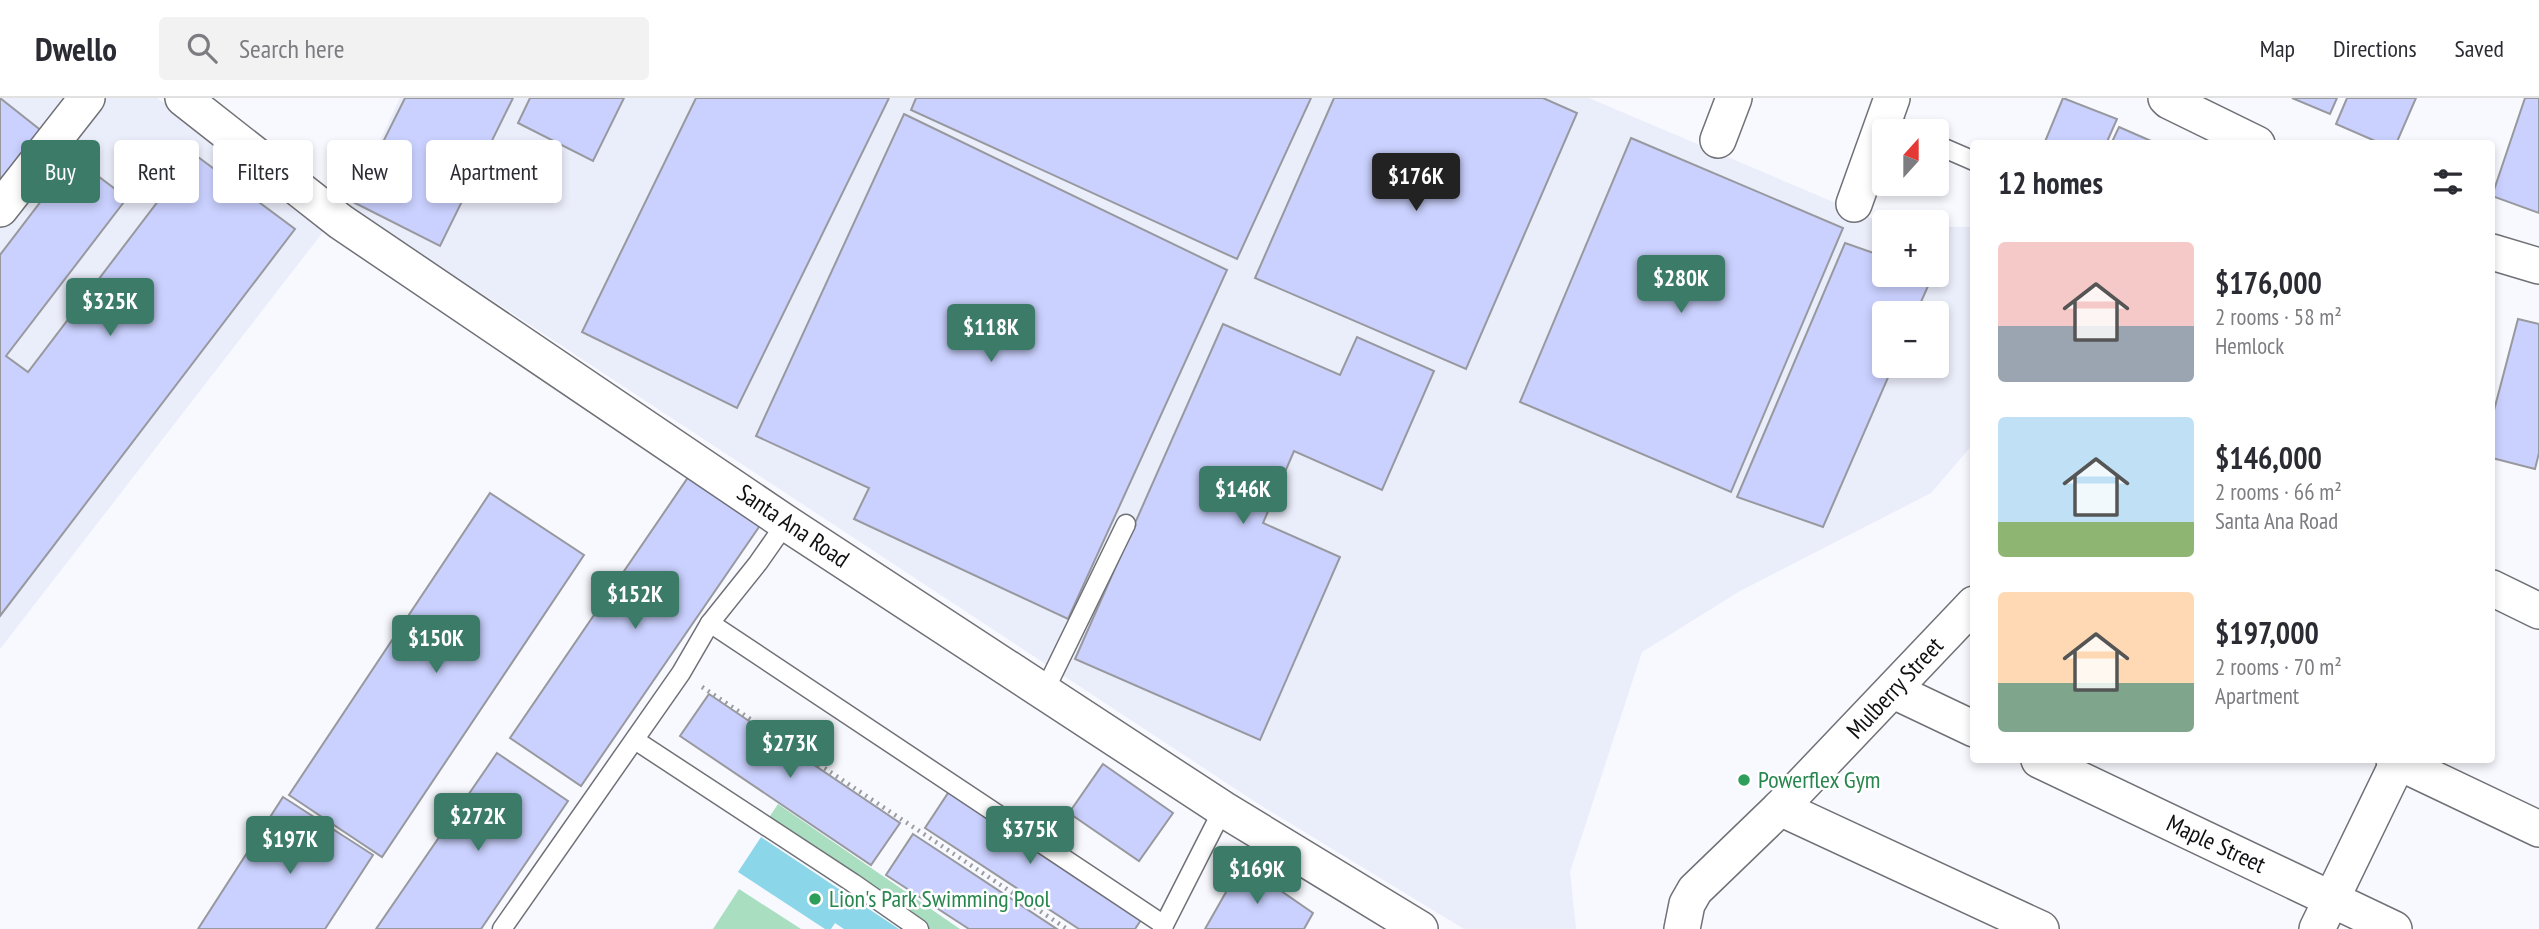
<!DOCTYPE html>
<html lang="en">
<head>
<meta charset="utf-8">
<style>
  body { margin:0; font-family:"PT Sans Narrow",sans-serif; background:#f2f2f3; color:#2b2b33; height:100vh; display:flex; flex-direction:column; font-size:26px; white-space:nowrap }
  * { box-sizing:border-box; margin:0 }
  p { font-size:23px; color:#7c7c81 }
  .icon { flex:none; width:38px; height:38px; fill:none; stroke:currentColor; stroke-width:2; stroke-linecap:round; stroke-linejoin:round }
  .map { position:relative; flex:1; overflow:hidden }
  .side { position:absolute; left:1970px; top:42px; width:525px; height:623px; display:flex; flex-direction:column; background:#fff; border-radius:7px; box-shadow:0 4px 10px #0003 }
  .side>* { flex:none }
  .banner { position:absolute; left:21px; top:42px; width:665px; height:63px; display:flex; gap:14px }
  .needle { width:46px; rotate:21deg }
  .buttons { position:absolute; left:1872px; top:21px; display:grid; gap:14px }
  .buttons a { display:grid; place-items:center; width:77px; height:77px; border-radius:7px; background:#fff; box-shadow:0 4px 10px #0003; font-size:35px }
  .price { position:absolute; translate:-50% -60px; padding:0 16px; border-radius:7px; background:#3c7b68; color:#fff; font-size:23px; line-height:46px; filter:drop-shadow(0 2px 4px #0008) }
  .price::after { content:''; position:absolute; left:50%; top:42px; width:21px; height:16px; margin-left:-10px; background:inherit; clip-path:polygon(0 0,100% 0,50% 100%) }
  .price.active { background:#222; color:#fff }
  ul { padding:0; list-style:none }
  li { display:flex; align-items:center; gap:21px; height:175px; padding:0 28px }
  li span { display:grid; place-items:center; flex:none; width:196px; height:140px; border-radius:7px; color:#555 }
  li>.icon { margin-inline-start:auto }
  span .icon { width:84px; height:84px; fill:#fffc; stroke-width:1 }
  li b { font-size:30px }
  h2 { display:flex; justify-content:space-between; align-items:center; height:84px; padding:0 28px; font-size:30px }
  .tag { padding:0 24px; border-radius:7px; background:#fff; box-shadow:0 4px 10px #0003; font-size:24px; line-height:63px }
  .tag.active { background:#3c7b68; color:#fff }
  header { display:flex; align-items:center; gap:42px; box-sizing:border-box; height:98px; padding:0 35px; background:#fff; border-bottom:2px solid #e1e1e2 }
  header strong { font-size:33px }
  nav { display:flex; gap:38px; margin-inline-start:auto; font-size:24px }
  .search { width:490px; height:63px; background:#f2f2f3; display:flex; align-items:center; gap:18px; box-sizing:border-box; padding:0 24px; border-radius:7px; color:#7c7c81; font-size:26px }
  .map>svg:first-child { display:block }
  .built { fill:#eaedfa; fill-rule:evenodd }
  .green { fill:#a9dec1 }
  .water { fill:#8cd6e9 }
  .building { fill:#cad1fe; stroke:#98999e; stroke-width:2 }
  .lines { fill:none; stroke-linecap:round; stroke-linejoin:round }
  .service-casing { stroke:#707176; stroke-width:21 }
  .minor-casing { stroke:#707176; stroke-width:38 }
  .path { stroke:#9c9da1; stroke-width:4.5; stroke-dasharray:2 5; stroke-linecap:butt }
  .service { stroke:#fff; stroke-width:18 }
  .minor { stroke:#fff; stroke-width:35 }
  .leisure-dot { fill:#2e9e5b; stroke:#fff; stroke-width:2.5 }
  .labels { text-anchor:middle; stroke-width:5; stroke-linejoin:round; paint-order:stroke }
  .street-label { font-size:24px; fill:#101012; stroke:#fff }
  .leisure-label { font-size:24px; fill:#27864d; stroke:#fff; text-anchor:start }
</style>
</head>
<body>
<header>
<strong>Dwello</strong>
<div class="search"><svg class="icon" aria-label="search" viewBox="0 0 24 24"><circle cx="10" cy="10" r="6"/><path d="M15 15l6 6"/></svg>Search here</div>
<nav><a>Map</a><a>Directions</a><a>Saved</a></nav>
</header>
<div class="map">
<svg width="2539" height="831" viewBox="0 0 2539 831">
  <rect width="100%" height="100%" fill="#f8f9fe"/>
  <g class="built">
    <polygon points="0,0 157,0 330,125 0,551"/>
    <path d="M 400,0 L 1589,0 L 1885,126 L 1885,177 L 1937,177 L 1937,129 L 1974,129 L 1974,345 L 1931,395 L 1740,493 L 1642,554 L 1570,774 L 1576,831 L 1464,831 L 1257,705 L 349,108 ZM 1885,215 L 1937,215 L 1937,268 L 1885,268 Z"/>
  </g>
  <g class="green">
    <polygon points="778,706 960,831 910,831 762,730"/>
    <polygon points="739,791 801,831 713,831"/>
  </g>
  <polygon class="water" points="761,739 899,831 844,831 835,825 831,831 825,831 738,774"/>
  <g class="building">
    <polygon points="0,0 48,38 0,96"/>
    <polygon points="405,0 513,0 440,148 353,104"/>
    <polygon points="530,0 624,0 593,63 518,25"/>
    <polygon points="696,0 889,0 737,310 582,234"/>
    <polygon points="916,0 1311,0 1237,161 911,12"/>
    <polygon points="1334,0 1543,0 1577,15 1466,271 1255,180"/>
    <polygon points="2063,0 2117,21 2106,46 2044,46"/>
    <polygon points="2292,0 2337,0 2330,16"/>
    <polygon points="2347,0 2416,0 2396,46 2382,46 2336,26"/>
    <polygon points="2525,0 2539,0 2539,115 2492,98"/>
    <polygon points="904,16 1227,172 1068,521 854,421 869,390 756,338"/>
    <polygon points="2119,29 2158,46 2111,46"/>
    <polygon points="1631,40 1843,130 1731,394 1520,304"/>
    <polygon points="194,56 295,131 0,518 0,157 74,60 127,100 6,258 28,274"/>
    <polygon points="1845,145 1885,159 1885,177 1933,177 1916,215 1885,215 1885,268 1893,268 1823,429 1737,399"/>
    <polygon points="2518,221 2539,226 2539,355 2535,371 2492,360 2492,320"/>
    <polygon points="1223,226 1340,277 1357,239 1434,273 1382,392 1294,353 1263,425 1340,459 1260,642 1075,561"/>
    <polygon points="689,378 761,426 581,688 510,640"/>
    <polygon points="490,395 584,457 382,759 289,697"/>
    <polygon points="709,596 900,725 871,767 680,638"/>
    <polygon points="497,655 568,703 481,831 376,831"/>
    <polygon points="1103,666 1173,715 1139,763 1069,715"/>
    <polygon points="952,689 1145,816 1135,831 1079,831 925,730"/>
    <polygon points="283,699 373,757 325,831 198,831"/>
    <polygon points="913,736 1057,831 969,831 886,777"/>
    <polygon points="1242,766 1313,815 1304,831 1205,831"/>
  </g>
  <g class="lines">
    <defs>
      <g id="service">
        <polyline points="1884,23 1907,33"/>
        <polyline points="1937,47 1974,63"/>
        <polyline points="710,525 1164,827"/>
        <polyline points="1044,594 1126,426"/>
        <polyline points="635,642 853,785 919,831"/>
        <polyline points="502,831 681,575 710,525 758,465 786,425"/>
        <polyline points="1162,831 1223,711"/>
      </g>
      <g id="minor">
        <polyline points="183,0 341,124 786,425 1223,711 1420,831"/>
        <polyline points="2166,0 2169,3 2257,46"/>
        <polyline points="1718,42 1734,0"/>
        <polyline points="1854,106 1892,0"/>
        <polyline points="0,111 87,0"/>
        <polyline points="2492,154 2539,168"/>
        <polyline points="2492,490 2539,513"/>
        <polyline points="1894,593 1974,631"/>
        <polyline points="2039,662 2394,831"/>
        <polyline points="2394,662 2539,731"/>
        <polyline points="1780,710 2041,831"/>
        <polyline points="1682,831 1687,806 1695,792 1780,710 1974,506"/>
        <polyline points="2317,831 2399,662"/>
      </g>
    </defs>
    <use href="#service" class="service-casing"/>
    <use href="#minor" class="minor-casing"/>
    <polyline class="path" points="702,589 1067,831"/>
    <use href="#service" class="service"/>
    <use href="#minor" class="minor"/>
  </g>
  <g class="leisure-dot">
    <circle cx="1744" cy="682" r="7"/>
    <circle cx="815" cy="801" r="7"/>
  </g>
  <g class="labels">
    <g class="street-label">
      <text transform="translate(793 428) rotate(34)" y="8">Santa Ana Road</text>
      <text transform="translate(1895 590) rotate(-47)" y="8">Mulberry Street</text>
      <text transform="translate(2216 746) rotate(25)" y="8">Maple Street</text>
    </g>
    <g class="leisure-label">
      <text x="1758" y="690">Powerflex Gym</text>
      <text x="829" y="809">Lion's Park Swimming Pool</text>
    </g>
  </g>
</svg>
<div class="buttons">
<a><svg class="needle" viewBox="-14 -14 28 28"><path d="M0-13l5 13h-10z" fill="#e53935"/><path d="M0 13l5-13h-10z" fill="#7c7c81"/></svg></a>
<a>+</a>
<a>−</a>
</div>
<b class="price active" style="left:1416px;top:115px">$176K</b>
<b class="price" style="left:1681px;top:217px">$280K</b>
<b class="price" style="left:110px;top:240px">$325K</b>
<b class="price" style="left:991px;top:266px">$118K</b>
<b class="price" style="left:1243px;top:428px">$146K</b>
<b class="price" style="left:635px;top:533px">$152K</b>
<b class="price" style="left:436px;top:577px">$150K</b>
<b class="price" style="left:790px;top:682px">$273K</b>
<b class="price" style="left:478px;top:755px">$272K</b>
<b class="price" style="left:1030px;top:768px">$375K</b>
<b class="price" style="left:290px;top:778px">$197K</b>
<b class="price" style="left:1257px;top:808px">$169K</b>
<div class="banner">
<a class="tag active">Buy</a>
<a class="tag">Rent</a>
<a class="tag">Filters</a>
<a class="tag">New</a>
<a class="tag">Apartment</a>
</div>
<section class="side">
<h2>12 homes<svg class="icon" aria-label="filters" viewBox="0 0 24 24"><path d="M4 7h16M4 17h16"/><circle cx="9" cy="7" r="2"/><circle cx="15" cy="17" r="2"/></svg></h2>
<ul>
<li><span style="background:linear-gradient(#f6c9c9 60%,#9aa5b1 0)"><svg class="icon" aria-label="home" viewBox="0 0 24 24"><path d="M3 11l9-7 9 7M6 9v11h12V9"/></svg></span><div><b>$176,000</b><p>2 rooms · 58 m²</p><p>Hemlock</p></div></li>
<li><span style="background:linear-gradient(#bfe0f5 75%,#8fb573 0)"><svg class="icon" aria-label="home" viewBox="0 0 24 24"><path d="M3 11l9-7 9 7M6 9v11h12V9"/></svg></span><div><b>$146,000</b><p>2 rooms · 66 m²</p><p>Santa Ana Road</p></div></li>
<li><span style="background:linear-gradient(#ffd9b3 65%,#7fa58c 0)"><svg class="icon" aria-label="home" viewBox="0 0 24 24"><path d="M3 11l9-7 9 7M6 9v11h12V9"/></svg></span><div><b>$197,000</b><p>2 rooms · 70 m²</p><p>Apartment</p></div></li>
</ul>
</section>
</div>
</body>
</html>
